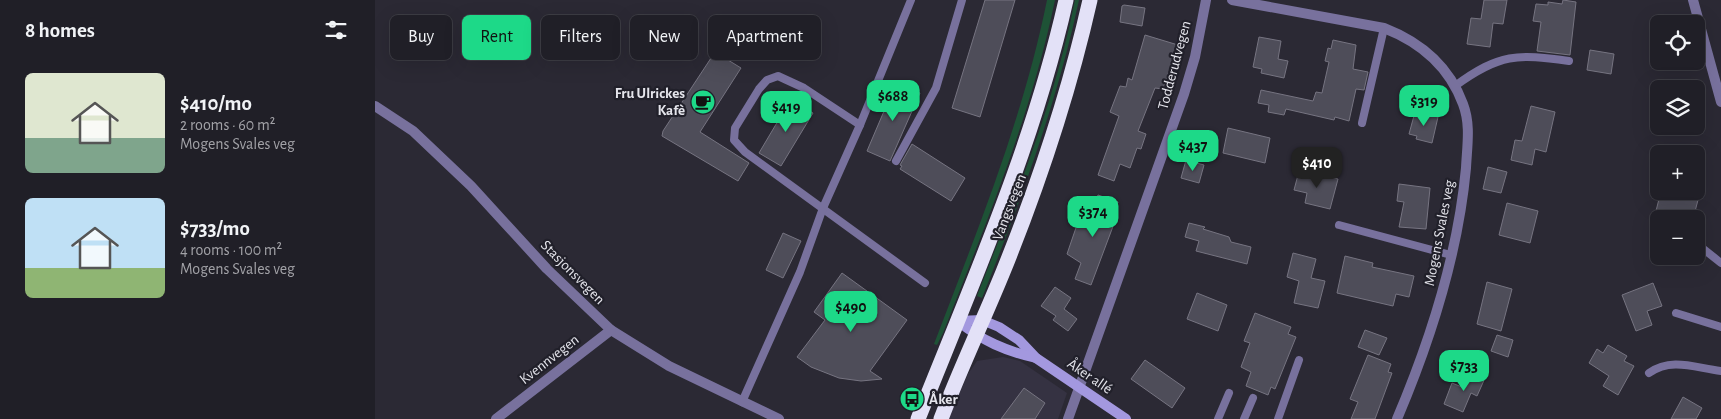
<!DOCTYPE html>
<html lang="en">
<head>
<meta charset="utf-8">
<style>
  body { margin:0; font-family:"Alegreya Sans",sans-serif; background:#28272f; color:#f1f3f6; height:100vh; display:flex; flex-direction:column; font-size:19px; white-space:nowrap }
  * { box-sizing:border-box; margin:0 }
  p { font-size:16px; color:#a2a2a7 }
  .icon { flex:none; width:28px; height:28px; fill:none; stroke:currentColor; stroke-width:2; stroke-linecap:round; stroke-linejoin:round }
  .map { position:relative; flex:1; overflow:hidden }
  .sheet { display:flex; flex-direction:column; background:#201f27; width:375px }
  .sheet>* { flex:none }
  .banner { position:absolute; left:15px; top:15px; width:475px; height:45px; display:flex; gap:10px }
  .controls { position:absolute; left:1275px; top:15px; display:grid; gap:10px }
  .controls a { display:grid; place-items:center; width:55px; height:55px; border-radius:8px; background:#201f27; box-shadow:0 5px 20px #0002,0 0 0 1px #3d3d44; font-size:25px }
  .price { position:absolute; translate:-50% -42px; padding:0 11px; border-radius:10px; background:#1dd988; color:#111; font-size:16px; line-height:32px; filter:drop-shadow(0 1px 2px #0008) }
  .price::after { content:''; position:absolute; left:50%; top:30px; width:15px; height:11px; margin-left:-8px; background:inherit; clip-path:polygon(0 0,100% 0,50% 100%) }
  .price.selected { background:#222; color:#fff }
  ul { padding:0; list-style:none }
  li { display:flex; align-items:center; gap:15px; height:125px; padding:0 25px }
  li span { display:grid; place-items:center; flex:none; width:140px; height:100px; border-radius:8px; color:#555 }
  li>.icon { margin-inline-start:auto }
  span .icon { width:60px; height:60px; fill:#fffc; stroke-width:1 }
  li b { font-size:21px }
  h2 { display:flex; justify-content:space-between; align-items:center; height:60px; padding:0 25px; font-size:21px }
  .tag { padding:0 18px; border-radius:8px; background:#201f27; box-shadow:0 5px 20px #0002,0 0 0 1px #3d3d44; font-size:18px; line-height:45px }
  .tag.selected { background:#1dd988; color:#111 }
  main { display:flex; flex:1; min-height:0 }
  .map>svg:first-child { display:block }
  .built { fill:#353242 }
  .green { fill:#1e5236 }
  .building { fill:#4e4d59; stroke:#767481 }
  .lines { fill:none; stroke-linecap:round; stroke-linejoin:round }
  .lane { stroke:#78719d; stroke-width:8 }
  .street { stroke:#78719d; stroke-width:10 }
  .secondary { stroke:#a398df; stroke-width:10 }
  .highway { stroke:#e3e1f7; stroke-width:15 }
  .labels { text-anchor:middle; stroke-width:4.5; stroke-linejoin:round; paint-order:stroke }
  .street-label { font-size:15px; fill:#e5e5ec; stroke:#21202a }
  .poi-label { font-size:15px; font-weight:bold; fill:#e5e5ec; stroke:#21202a; text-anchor:end }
</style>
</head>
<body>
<main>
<section class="sheet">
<h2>8 homes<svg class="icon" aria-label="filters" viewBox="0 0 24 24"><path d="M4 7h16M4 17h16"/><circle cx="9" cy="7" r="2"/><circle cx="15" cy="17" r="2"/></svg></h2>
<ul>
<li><span style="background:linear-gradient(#dfe7d0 65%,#7fa58c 0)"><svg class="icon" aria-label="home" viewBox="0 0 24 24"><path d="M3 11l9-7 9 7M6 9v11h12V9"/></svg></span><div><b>$410/mo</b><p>2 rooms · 60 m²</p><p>Mogens Svales veg</p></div></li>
<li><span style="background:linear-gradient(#bfe0f5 70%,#8fb573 0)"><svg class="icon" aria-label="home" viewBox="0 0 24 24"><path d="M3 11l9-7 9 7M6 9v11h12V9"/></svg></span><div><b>$733/mo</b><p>4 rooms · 100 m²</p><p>Mogens Svales veg</p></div></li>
</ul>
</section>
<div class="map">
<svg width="1346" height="419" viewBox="0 0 1346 419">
  <rect width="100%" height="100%" fill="#2b2934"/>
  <polygon class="built" points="628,357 645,361 692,393 683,419 573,419 593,374 602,361"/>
  <g class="green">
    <path d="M 672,0 L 680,0 C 656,116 611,223 568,333 L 562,345 L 559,344 C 602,231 648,119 672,0 Z"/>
    <path d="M 700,0 L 704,0 C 682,103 646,200 607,298 L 602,296 C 640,199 680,102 700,0 Z"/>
  </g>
  <g class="building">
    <polygon points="610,0 640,0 605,117 577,108"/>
    <polygon points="1109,0 1132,0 1128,24 1118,23 1115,47 1092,44 1096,18 1106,19"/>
    <polygon points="1188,0 1201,2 1195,55 1162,51 1166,22 1158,21 1161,4 1173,5 1173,2 1187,4"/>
    <polygon points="749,5 770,8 767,26 745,22 747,6"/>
    <polygon points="770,35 803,45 788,89 780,88 763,131 771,134 766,149 762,148 755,168 745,164 739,181 723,175 744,116 735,112 745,86 751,87 753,78 757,80"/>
    <polygon points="884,37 906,41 903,59 913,61 909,78 886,73 887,69 878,67"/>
    <polygon points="958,40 981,45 978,69 993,72 989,90 981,89 974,121 960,117 959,120 911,109 909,115 893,112 894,105 883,103 886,90 938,101 941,92 947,93 954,62 950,61 953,48 956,49"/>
    <polygon points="1215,50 1239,54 1236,74 1212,70"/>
    <polygon points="340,52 366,68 325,132 374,163 363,181 287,136 288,131"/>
    <polygon points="521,83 545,93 515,161 492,151"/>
    <polygon points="416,99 438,113 406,166 384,153"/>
    <polygon points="1156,106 1180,112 1171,152 1160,149 1157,165 1136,160 1140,140 1147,141"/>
    <polygon points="1040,112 1063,117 1057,143 1041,139 1042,136 1034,134"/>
    <polygon points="853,128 895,138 890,163 848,153"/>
    <polygon points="537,144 590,178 576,201 525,169 527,166 525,165"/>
    <polygon points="811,160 829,165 824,183 806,178"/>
    <polygon points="1113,167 1132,172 1126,193 1108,189"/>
    <polygon points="936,172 963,179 955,209 930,203 932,193 919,190 923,175 935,178"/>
    <polygon points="1024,184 1055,188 1051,229 1024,227 1029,202 1022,201"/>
    <polygon points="1286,191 1323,200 1318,219 1279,219"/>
    <polygon points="723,195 743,202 737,220 740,221 716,285 700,279 706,263 692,254 705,216 714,219"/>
    <polygon points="1132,203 1163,211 1155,243 1124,235"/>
    <polygon points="814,223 830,227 828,229 854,237 856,242 876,247 872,264 821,251 824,241 810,237"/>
    <polygon points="408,233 426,241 408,278 391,270"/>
    <polygon points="918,253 941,259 936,278 950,281 943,308 919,303 924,281 912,277"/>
    <polygon points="970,256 998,263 997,267 1039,276 1034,297 1021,294 1018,306 962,293"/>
    <polygon points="467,273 532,320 495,371 507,379 486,381 464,378 436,367 422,357 450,320 439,312"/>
    <polygon points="1112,282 1137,289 1126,331 1102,324"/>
    <polygon points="1278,283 1287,306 1272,311 1277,325 1261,331 1247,295"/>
    <polygon points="680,287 696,298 689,309 702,319 693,331 678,320 681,316 666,306"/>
    <polygon points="822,293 852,305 843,331 812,319"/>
    <polygon points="880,313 916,327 913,334 921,337 900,389 896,387 893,395 871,386 876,372 866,367 875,343 869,341"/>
    <polygon points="990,330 1012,338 1004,355 983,347"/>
    <polygon points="1122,335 1138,340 1133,357 1116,351"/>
    <polygon points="1233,345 1252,356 1249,361 1259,366 1243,395 1228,386 1234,376 1214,363 1222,349 1228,353"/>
    <polygon points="993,355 1016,364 1013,372 1017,373 1000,419 976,419 983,402 975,399"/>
    <polygon points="770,360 810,388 797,408 756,379"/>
    <polygon points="1094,372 1110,378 1102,396 1096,393 1088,412 1069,404 1077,383 1087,387"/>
    <polygon points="649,388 670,403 660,419 626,419"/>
    <polygon points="1308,397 1327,408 1321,419 1296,419"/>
  </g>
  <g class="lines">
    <g class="lane">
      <path d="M 1080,86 C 1125,53 1142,54 1194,61"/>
      <polyline points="987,123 1009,28"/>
      <polyline points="485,125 429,88 403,76 392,80 384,89 360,128 359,140 370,152 550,283"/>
      <polyline points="521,161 561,88 587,0"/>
      <polyline points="964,225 1076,255"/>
      <polyline points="1321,243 1346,263"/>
      <polyline points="1301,313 1346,327"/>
      <path d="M 1274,373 C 1297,357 1320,368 1346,371"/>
      <polyline points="367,402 425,272 448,208 485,125 536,0"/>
      <polyline points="843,419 854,393"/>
      <polyline points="869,419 878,398"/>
      <polyline points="903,419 924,360"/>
    </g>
    <g class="street">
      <path d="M 857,0 L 1009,28 C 1045,42 1074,66 1088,104 C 1096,125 1092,146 1091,168 C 1083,255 1056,339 1022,419"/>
      <polyline points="1318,0 1346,102"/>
      <polyline points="0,106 38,131 96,186 172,269 236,330 294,366 404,419"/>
      <polyline points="121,419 236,330"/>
      <polyline points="693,419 809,94 820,57 831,0"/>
    </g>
    <g class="secondary">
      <polyline points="583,321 607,320 624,327 644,340 661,358 751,419"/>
      <path d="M 583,321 C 607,341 631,351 661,358"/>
    </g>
    <g class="highway">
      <path d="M 543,419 C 598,281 658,146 691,0"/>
      <path d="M 566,419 C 585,369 608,321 628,272 C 664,183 694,93 715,0"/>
    </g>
  </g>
  <defs>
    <symbol id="cafe-disc" viewBox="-11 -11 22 22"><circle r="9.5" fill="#1dd988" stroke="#21202a"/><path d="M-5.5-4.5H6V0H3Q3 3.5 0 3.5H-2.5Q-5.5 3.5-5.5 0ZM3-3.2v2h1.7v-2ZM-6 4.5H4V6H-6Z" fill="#111"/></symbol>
    <symbol id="bus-disc" viewBox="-11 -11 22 22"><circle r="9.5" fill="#1dd988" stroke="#21202a"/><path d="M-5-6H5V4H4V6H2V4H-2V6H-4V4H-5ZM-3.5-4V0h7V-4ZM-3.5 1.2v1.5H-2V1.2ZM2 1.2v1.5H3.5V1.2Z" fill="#111"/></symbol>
  </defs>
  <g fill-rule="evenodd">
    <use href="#cafe-disc" x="314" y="88" width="28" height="28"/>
    <use href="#bus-disc" x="523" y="385" width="28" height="28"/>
  </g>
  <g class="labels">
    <g class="street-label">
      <text transform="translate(799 65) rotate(-75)" y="5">Todderudvegen</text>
      <text transform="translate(634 207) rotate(-69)" y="5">Vangsvegen</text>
      <text transform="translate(1064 233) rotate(-79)" y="5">Mogens Svales veg</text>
      <text transform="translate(198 272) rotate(45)" y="5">Stasjonsvegen</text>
      <text transform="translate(174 359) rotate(-38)" y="5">Kvennvegen</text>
      <text transform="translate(715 376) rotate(34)" y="5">Åker allé</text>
    </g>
    <g class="poi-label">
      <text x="310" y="98">Fru Ulrickes<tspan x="310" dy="17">Kafè</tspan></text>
      <text x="554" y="404" text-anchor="start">Åker</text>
    </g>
  </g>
</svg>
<div class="controls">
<a><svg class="icon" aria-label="locate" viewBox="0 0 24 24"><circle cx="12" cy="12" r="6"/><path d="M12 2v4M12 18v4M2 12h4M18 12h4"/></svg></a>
<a><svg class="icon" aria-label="layers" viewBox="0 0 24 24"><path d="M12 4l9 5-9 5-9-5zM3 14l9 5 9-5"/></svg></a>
<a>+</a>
<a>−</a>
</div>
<b class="price" style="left:518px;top:122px">$688</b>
<b class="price" style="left:1049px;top:127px">$319</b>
<b class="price" style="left:411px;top:133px">$419</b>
<b class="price" style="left:818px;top:172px">$437</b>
<b class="price selected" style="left:942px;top:189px">$410</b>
<b class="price" style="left:718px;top:238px">$374</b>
<b class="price" style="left:476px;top:333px">$490</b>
<b class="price" style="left:1089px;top:392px">$733</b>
<div class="banner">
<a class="tag">Buy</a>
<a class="tag selected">Rent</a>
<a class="tag">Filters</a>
<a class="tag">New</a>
<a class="tag">Apartment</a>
</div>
</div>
</main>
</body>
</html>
